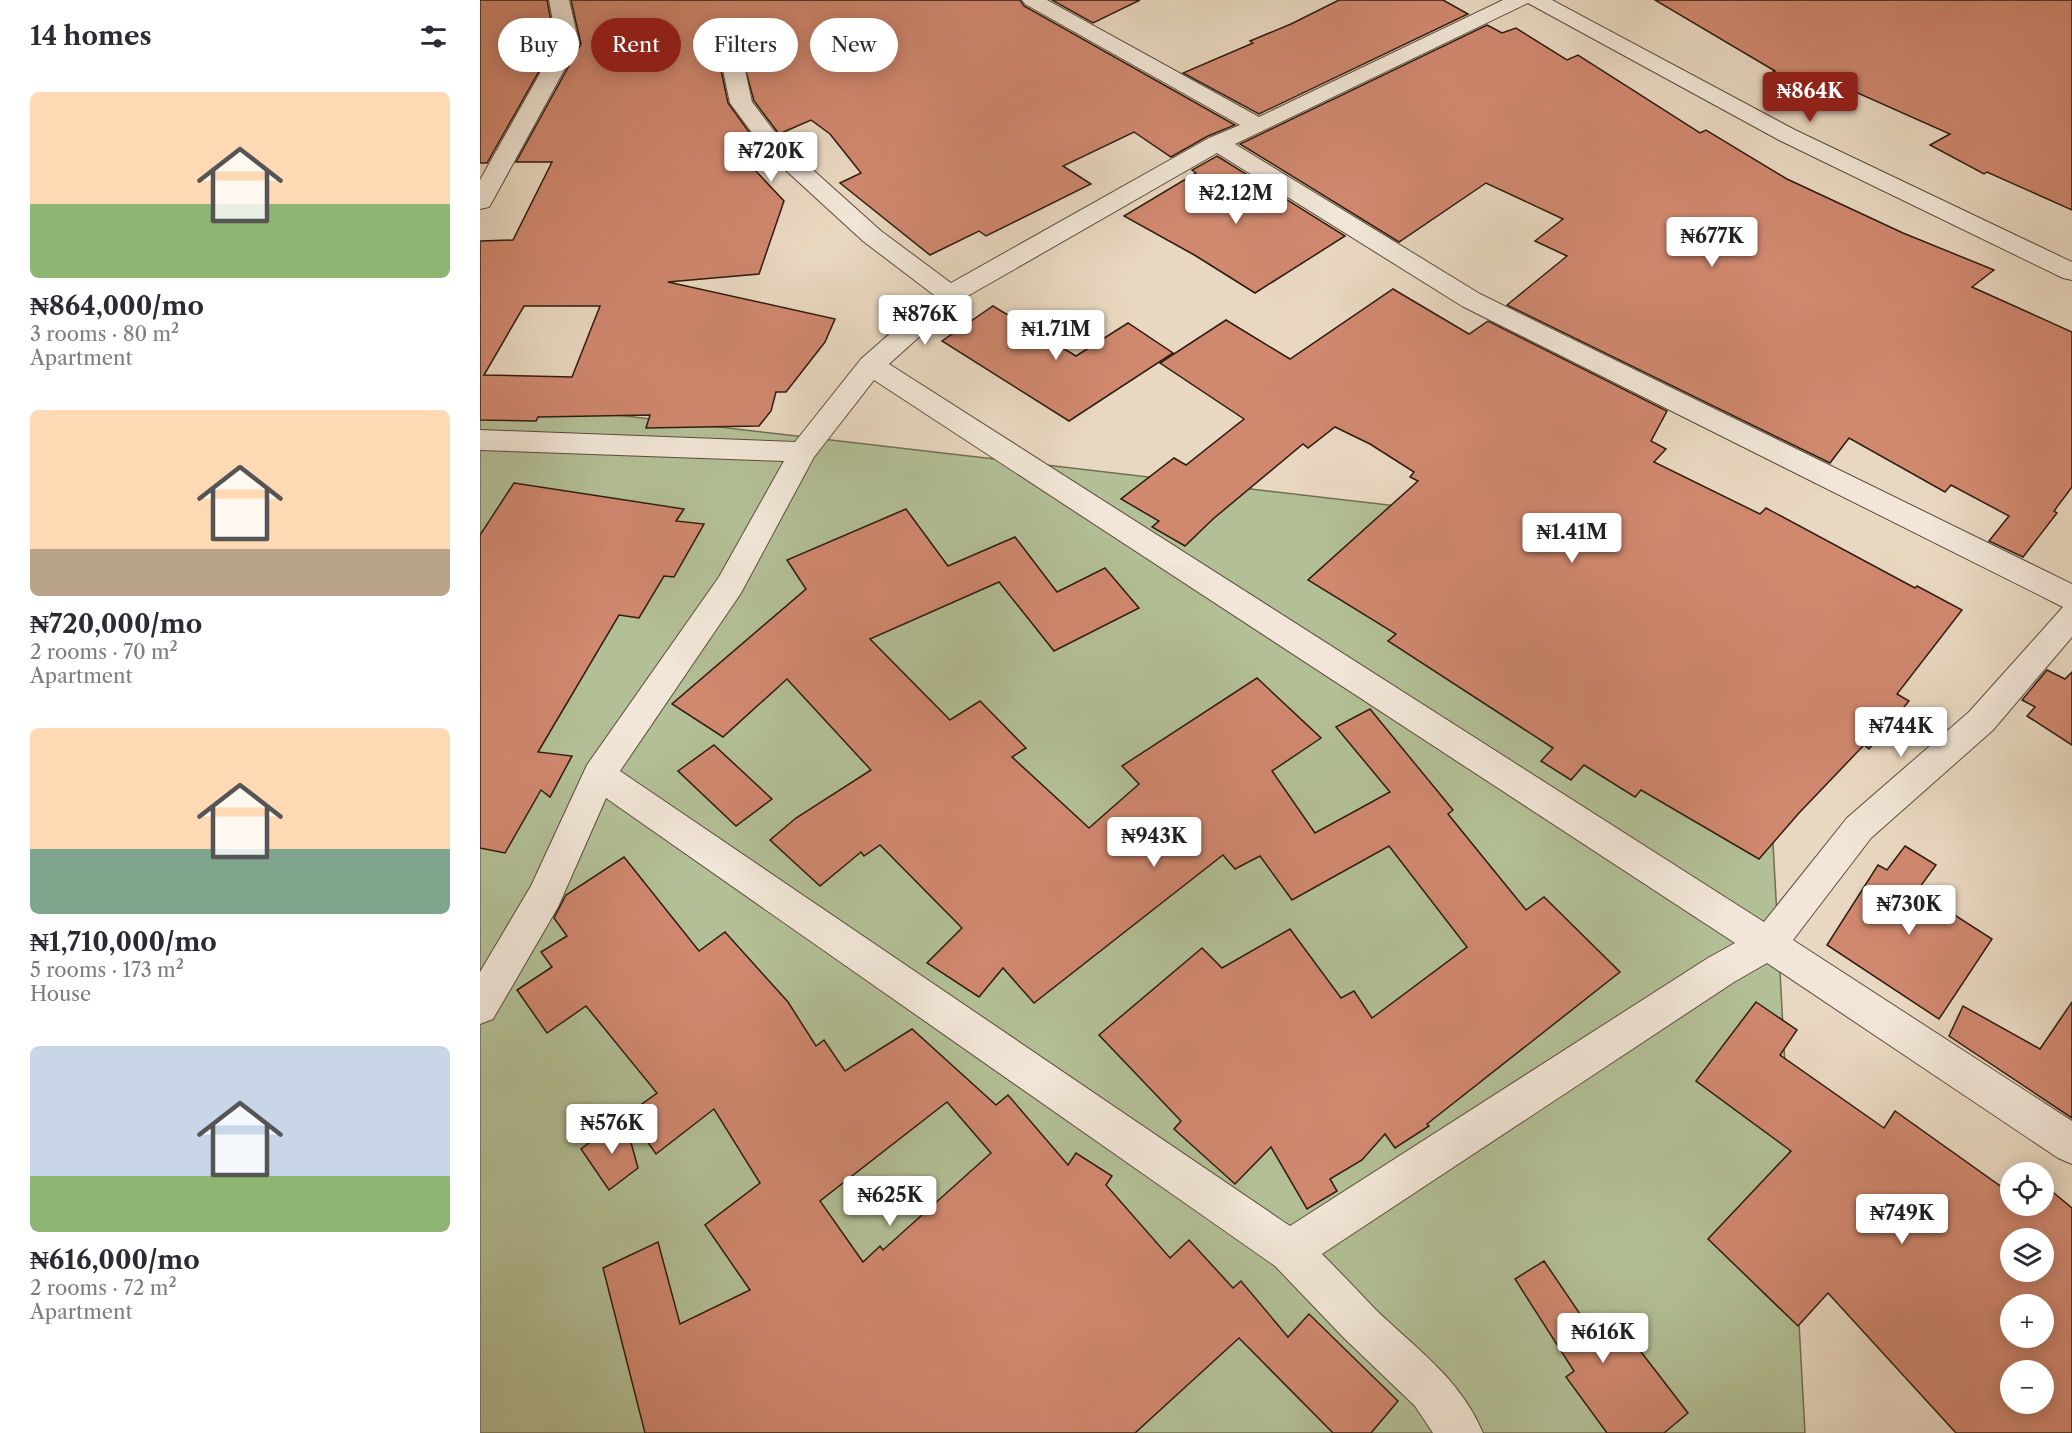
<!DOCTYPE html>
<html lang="en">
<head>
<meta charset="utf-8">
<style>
  body { margin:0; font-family:"Libre Caslon Text",serif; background:#f2f2f3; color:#2b2b33; height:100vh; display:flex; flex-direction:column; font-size:22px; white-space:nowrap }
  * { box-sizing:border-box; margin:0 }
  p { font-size:20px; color:#7c7c81 }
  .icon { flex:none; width:33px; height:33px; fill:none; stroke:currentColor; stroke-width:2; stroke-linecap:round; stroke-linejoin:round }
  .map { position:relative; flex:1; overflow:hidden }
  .details { display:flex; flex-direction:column; background:#fff; width:480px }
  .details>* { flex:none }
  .top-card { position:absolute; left:18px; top:18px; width:570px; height:54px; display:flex; gap:12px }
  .fabs { position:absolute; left:1520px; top:1162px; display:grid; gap:12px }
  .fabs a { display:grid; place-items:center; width:54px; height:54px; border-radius:50%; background:#fff; box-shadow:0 3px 15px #0003; font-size:30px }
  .price { position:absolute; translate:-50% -51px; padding:0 14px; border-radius:6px; background:#fff; color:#222; font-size:20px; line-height:39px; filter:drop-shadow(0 2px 3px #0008) }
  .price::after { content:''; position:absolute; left:50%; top:36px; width:18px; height:14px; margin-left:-9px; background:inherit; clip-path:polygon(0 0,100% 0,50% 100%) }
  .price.on { background:#8f2418; color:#fff }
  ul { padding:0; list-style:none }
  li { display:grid; align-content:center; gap:12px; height:318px; padding:0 30px }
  li span { display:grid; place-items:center; height:186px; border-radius:9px; color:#555 }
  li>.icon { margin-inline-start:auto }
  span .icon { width:108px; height:108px; fill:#fffc; stroke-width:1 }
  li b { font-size:26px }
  h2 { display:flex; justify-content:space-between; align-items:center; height:72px; padding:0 30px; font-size:26px }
  .chip { padding:0 21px; border-radius:27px; background:#fff; box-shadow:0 3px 15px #0003; font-size:21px; line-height:54px }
  .chip.on { background:#8f2418; color:#fff }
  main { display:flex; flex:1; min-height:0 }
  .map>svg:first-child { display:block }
  .green { fill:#b3bf96; stroke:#706e53; stroke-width:1.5 }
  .building { fill:#d0886f; stroke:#2e1c10; stroke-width:1.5; fill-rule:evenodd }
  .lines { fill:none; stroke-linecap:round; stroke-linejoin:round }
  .minor-casing { stroke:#5d4b3c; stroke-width:2 }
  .minor { fill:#f1e6d7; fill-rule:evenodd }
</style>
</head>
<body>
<main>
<section class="details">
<h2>14 homes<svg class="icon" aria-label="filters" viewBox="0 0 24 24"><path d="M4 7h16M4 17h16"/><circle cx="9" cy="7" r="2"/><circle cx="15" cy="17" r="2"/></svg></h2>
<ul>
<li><span style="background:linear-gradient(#ffd9b3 60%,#8fb573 0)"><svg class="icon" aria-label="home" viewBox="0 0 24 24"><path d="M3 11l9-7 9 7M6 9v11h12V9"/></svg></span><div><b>₦864,000/mo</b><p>3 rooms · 80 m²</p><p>Apartment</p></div></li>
<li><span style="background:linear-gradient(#ffd9b3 75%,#b9a48a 0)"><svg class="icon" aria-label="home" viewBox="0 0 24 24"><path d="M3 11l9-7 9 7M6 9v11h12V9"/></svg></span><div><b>₦720,000/mo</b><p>2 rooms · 70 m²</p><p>Apartment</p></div></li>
<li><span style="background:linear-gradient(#ffd9b3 65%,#7fa58c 0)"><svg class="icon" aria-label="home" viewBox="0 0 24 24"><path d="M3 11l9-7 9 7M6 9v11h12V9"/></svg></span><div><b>₦1,710,000/mo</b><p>5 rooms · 173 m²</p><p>House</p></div></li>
<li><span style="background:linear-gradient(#c9d6e8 70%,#8fb573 0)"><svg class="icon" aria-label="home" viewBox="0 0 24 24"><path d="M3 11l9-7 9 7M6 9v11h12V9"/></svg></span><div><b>₦616,000/mo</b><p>2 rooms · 72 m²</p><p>Apartment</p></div></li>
</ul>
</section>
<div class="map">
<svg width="1592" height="1433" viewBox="0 0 1592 1433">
  <rect width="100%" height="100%" fill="#e9d8c1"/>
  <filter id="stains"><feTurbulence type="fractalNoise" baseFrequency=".00333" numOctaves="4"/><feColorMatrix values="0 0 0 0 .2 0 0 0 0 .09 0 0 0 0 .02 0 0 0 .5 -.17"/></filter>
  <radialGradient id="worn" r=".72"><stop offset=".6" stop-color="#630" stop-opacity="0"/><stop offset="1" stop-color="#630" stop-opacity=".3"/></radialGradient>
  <polygon class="green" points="0,399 1277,548 1325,1433 0,1433"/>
  <g class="building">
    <polygon points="0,0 67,0 75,43 7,163 0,163"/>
    <path d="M 91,0 L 540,0 L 544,6 L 755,125 L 728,136 L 691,157 L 654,132 L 583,166 L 611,184 L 506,236 L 499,231 L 450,255 L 360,183 L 381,173 L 350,134 L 331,120 L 299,134 L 274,101 L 264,64 L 255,61 L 245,63 L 241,70 L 248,103 L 277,143 L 258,152 L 304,201 L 279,274 L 188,282 L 355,319 L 345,342 L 306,392 L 296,392 L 291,411 L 279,426 L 166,428 L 170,415 L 58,417 L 56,421 L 0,420 L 0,241 L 33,240 L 72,162 L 36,162 L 101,44 ZM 44,306 L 120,306 L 92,377 L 4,375 Z"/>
    <polygon points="572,0 660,0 613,23"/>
    <polygon points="859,0 963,0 988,14 779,114 703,73 773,43 770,41 811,24"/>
    <polygon points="1175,0 1592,0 1592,210 1507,172 1504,174 1450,145 1470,134 1360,85 1342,97 1291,73 1295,71"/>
    <polygon points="1007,25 1022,33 1036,28 1087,60 1098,55 1220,133 1226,130 1307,179 1423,233 1514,270 1492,287 1592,332 1592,487 1574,511 1577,513 1543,557 1509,541 1529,516 1471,485 1465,492 1369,438 1350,463 1027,305 1087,256 1055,241 1083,219 1006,183 919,242 760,144"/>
    <polygon points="737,156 865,236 775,293 716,256 644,216 716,173 712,170"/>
    <polygon points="913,289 989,334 1008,321 1187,411 1171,441 1186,449 1174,462 1280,514 1286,508 1435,588 1437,586 1482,610 1417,694 1429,701 1389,749 1384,745 1319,813 1279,859 1161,790 1155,797 1104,765 1091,780 1061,761 1073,748 908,641 916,634 828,580 938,481 930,477 934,472 890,444 855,427 828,448 823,444 733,519 705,546 672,527 679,521 641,499 694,458 706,465 764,419 680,363 746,320 810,359"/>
    <polygon points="513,306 596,356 648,323 693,353 589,421 462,341"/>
    <polygon points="34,483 204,509 196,521 224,524 194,577 184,576 159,618 139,615 58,752 92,756 70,797 61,790 25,853 0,848 0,535"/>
    <polygon points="426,509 468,566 535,537 577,592 625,568 659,608 574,651 519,582 390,639 470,720 500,701 546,748 532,757 609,828 659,784 642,766 777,678 841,738 792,771 835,833 910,792 856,727 890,709 973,810 968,814 1046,910 1064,897 1140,972 947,1124 949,1126 915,1148 905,1134 882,1160 850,1179 857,1191 827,1209 791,1147 755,1184 694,1129 701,1121 619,1035 722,948 742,968 810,929 861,998 874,991 892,1018 987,947 909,846 812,900 780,856 755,869 743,855 554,1003 523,968 499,997 447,963 482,928 400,845 384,856 381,852 340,886 290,840 316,818 391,770 307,679 243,737 192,704 326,589 307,560"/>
    <polygon points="1567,670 1585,679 1592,672 1592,745 1547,716 1555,707 1542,700"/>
    <polygon points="234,745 292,799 256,826 198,771"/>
    <polygon points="1425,846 1456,865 1437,891 1512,939 1459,1019 1347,945 1398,865 1407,870"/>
    <path d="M 144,857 L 219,951 L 245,932 L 308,1002 L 336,1046 L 344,1040 L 365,1071 L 432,1029 L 516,1105 L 528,1095 L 588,1165 L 596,1153 L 632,1176 L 626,1185 L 690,1258 L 709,1240 L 753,1288 L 761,1281 L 808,1337 L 829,1314 L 918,1401 L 891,1433 L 853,1433 L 759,1338 L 655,1433 L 165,1433 L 123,1268 L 178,1242 L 200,1324 L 270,1290 L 225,1225 L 280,1183 L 234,1109 L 176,1154 L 148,1114 L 177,1093 L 106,1006 L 67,1033 L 37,990 L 72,967 L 61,952 L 87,936 L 74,918 L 86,895 ZM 467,1102 L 511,1153 L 403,1250 L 400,1246 L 383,1262 L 340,1201 Z"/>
    <path d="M 1276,1002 L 1317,1030 L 1300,1055 L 1404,1128 L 1415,1111 L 1530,1193 L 1530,1206 L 1563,1206 L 1563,1184 L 1592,1208 L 1592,1433 L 1476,1433 L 1348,1293 L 1318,1326 L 1228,1239 L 1311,1151 L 1216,1081 ZM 1530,1239 L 1563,1239 L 1563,1272 L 1530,1272 ZM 1530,1305 L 1563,1305 L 1563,1338 L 1530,1338 ZM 1530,1371 L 1563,1371 L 1563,1404 L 1530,1404 Z"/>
    <polygon points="1592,1002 1592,1118 1469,1036 1483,1006 1560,1049"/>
    <polygon points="144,1117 158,1168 129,1190 101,1149"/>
    <polygon points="1064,1261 1123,1348 1145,1331 1208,1413 1184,1433 1127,1433 1086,1377 1094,1371 1035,1279"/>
  </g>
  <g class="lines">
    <defs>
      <g id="minor">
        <polygon points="69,0 89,0 99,43 12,202 9,207 0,209 0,180 77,43"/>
        <path d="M 542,0 L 567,0 L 779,117 L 1023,0 L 1072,0 L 1315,130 L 1592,262 L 1592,280 L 1583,278 L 1299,140 L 1048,3 L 755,144 L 1000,294 L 1592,584 L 1592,637 L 1513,730 L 1391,838 L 1313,940 L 1592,1121 L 1592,1164 L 1578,1158 L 1287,963 L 1254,982 L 842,1254 C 860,1272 877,1290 894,1308 C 935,1348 980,1378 1003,1433 L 953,1433 L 935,1406 L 864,1338 L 795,1266 L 126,798 L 78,907 L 13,1019 L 0,1024 L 0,972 L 51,886 L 107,765 L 239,577 L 304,461 L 0,450 L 0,430 L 315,442 L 381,359 L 454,295 L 383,241 L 288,154 L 250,103 L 243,70 L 246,65 L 254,63 L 262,65 L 265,70 L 272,102 L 304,144 L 401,231 L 471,283 L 729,138 L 760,125 L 545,4 ZM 737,153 L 982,306 L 1583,607 L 1489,712 L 1367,818 L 1284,922 L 409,364 L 479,301 ZM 394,380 L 1255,943 L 1228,958 L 810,1226 L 140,771 L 261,593 L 334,457 Z"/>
      </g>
    </defs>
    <use href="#minor" class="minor-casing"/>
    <use href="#minor" class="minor"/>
  </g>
  <rect width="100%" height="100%" filter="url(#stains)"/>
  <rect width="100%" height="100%" fill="url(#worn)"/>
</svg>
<div class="fabs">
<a><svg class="icon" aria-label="locate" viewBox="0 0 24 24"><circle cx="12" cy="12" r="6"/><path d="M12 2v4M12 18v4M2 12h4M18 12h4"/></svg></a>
<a><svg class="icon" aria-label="layers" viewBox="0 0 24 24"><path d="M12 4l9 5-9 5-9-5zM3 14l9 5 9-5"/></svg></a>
<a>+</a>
<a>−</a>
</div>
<b class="price on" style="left:1330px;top:123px">₦864K</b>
<b class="price" style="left:291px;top:183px">₦720K</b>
<b class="price" style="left:756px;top:225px">₦2.12M</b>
<b class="price" style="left:1232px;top:268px">₦677K</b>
<b class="price" style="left:445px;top:346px">₦876K</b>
<b class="price" style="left:576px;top:361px">₦1.71M</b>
<b class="price" style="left:1092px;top:564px">₦1.41M</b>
<b class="price" style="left:1421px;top:758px">₦744K</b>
<b class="price" style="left:674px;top:868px">₦943K</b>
<b class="price" style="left:1429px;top:936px">₦730K</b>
<b class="price" style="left:132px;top:1155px">₦576K</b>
<b class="price" style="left:410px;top:1227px">₦625K</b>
<b class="price" style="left:1422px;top:1245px">₦749K</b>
<b class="price" style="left:1123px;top:1364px">₦616K</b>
<div class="top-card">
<a class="chip">Buy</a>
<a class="chip on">Rent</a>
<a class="chip">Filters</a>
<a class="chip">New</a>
</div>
</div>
</main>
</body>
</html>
